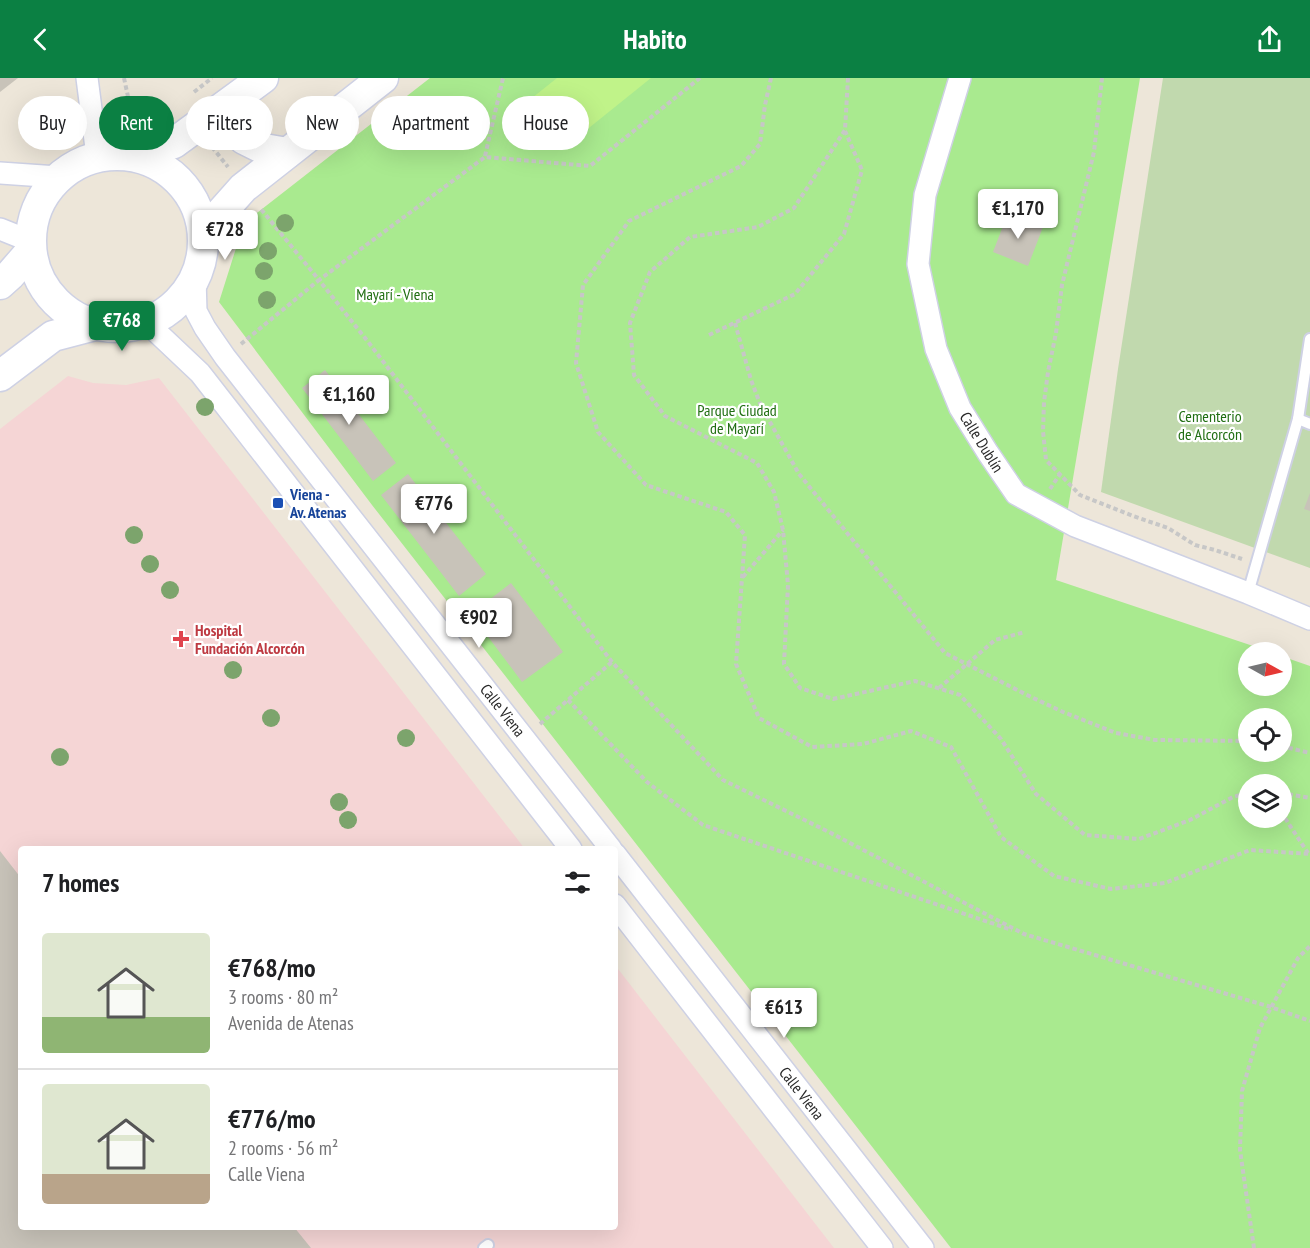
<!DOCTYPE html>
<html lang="en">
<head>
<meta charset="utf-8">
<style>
  body { margin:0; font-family:"PT Sans Narrow",sans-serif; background:#f6f6f6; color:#202124; height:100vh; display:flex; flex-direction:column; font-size:22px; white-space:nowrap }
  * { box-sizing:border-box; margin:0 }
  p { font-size:20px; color:#757577 }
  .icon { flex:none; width:33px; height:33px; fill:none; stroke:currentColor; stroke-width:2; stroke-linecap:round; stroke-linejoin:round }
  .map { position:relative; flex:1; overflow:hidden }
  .details { position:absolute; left:18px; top:768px; width:600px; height:384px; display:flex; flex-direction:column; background:#fff; border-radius:6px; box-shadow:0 6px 24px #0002 }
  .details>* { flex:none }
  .banner { position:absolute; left:18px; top:18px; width:600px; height:54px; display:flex; gap:12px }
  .needle { width:39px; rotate:98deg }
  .controls { position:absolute; left:1238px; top:564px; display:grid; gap:12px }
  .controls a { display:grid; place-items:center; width:54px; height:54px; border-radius:50%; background:#fff; box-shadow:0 6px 24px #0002; font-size:30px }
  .price { position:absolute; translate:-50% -51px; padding:0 14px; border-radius:6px; background:#fff; color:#222; font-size:20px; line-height:39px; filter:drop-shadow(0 2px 3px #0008) }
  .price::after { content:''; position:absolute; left:50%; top:36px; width:18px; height:14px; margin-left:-9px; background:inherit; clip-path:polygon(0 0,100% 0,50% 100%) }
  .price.current { background:#0b8043; color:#fff }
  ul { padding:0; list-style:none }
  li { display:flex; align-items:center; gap:18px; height:150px; padding:0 24px }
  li+li { border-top:2px solid #e0e0e0 }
  li span { display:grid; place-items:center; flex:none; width:168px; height:120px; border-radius:6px; color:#555 }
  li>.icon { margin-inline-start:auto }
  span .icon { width:72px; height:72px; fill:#fffc; stroke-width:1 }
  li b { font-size:26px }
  h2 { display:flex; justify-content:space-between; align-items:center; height:72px; padding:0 24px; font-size:26px }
  .chip { padding:0 21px; border-radius:27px; background:#fff; box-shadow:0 6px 24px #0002; font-size:21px; line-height:54px }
  .chip.current { background:#0b8043; color:#fff }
  header { display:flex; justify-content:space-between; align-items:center; height:78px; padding:0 24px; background:#0b8043; color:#fff; font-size:27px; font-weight:700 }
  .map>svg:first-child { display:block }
  .medical { fill:#f5d5d5 }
  .green { fill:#a9ea8f; fill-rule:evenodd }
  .cemetery { fill:#c1d9ae }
  .pitch { fill:#c0f389 }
  .building { fill:#c8c3b9 }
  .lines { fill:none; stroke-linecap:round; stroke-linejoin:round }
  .lane-casing { stroke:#ced1e4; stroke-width:14 }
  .street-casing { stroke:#ced1e4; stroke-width:24 }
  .secondary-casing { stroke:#ced1e4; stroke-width:33 }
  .path { stroke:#c7c7c7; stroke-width:4; stroke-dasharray:4.5 3; stroke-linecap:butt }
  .lane { stroke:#fff; stroke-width:10 }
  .street { stroke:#fff; stroke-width:21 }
  .secondary { stroke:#fff; stroke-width:30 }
  .tree { fill:#7ca46c }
  .transit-dot { fill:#1a4fb4; stroke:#fff; stroke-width:2 }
  .health-dot { fill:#e0444e; stroke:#fff; stroke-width:2 }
  .labels { text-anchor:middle; stroke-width:4.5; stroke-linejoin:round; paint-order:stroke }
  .park-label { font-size:16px; fill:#206e12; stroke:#fff }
  .street-label { font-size:16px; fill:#292929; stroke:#fff }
  .transit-label { font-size:16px; font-weight:bold; fill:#164399; stroke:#fff; text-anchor:start }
  .health-label { font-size:16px; font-weight:bold; fill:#be3a42; stroke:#fff; text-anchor:start }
</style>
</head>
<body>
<header><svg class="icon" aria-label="back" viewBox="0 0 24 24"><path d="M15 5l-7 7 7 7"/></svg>Habito<svg class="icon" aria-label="share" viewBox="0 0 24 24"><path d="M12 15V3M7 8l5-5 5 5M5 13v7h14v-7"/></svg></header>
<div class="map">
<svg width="1310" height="1170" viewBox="0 0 1310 1170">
  <rect width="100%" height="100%" fill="#ede6d9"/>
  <polygon class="medical" points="68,298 93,305 126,307 159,300 525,771 21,771 21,1149 615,1149 615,887 834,1170 0,1170 0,351"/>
  <path class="green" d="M 430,0 L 1140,0 L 1056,502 L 1271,574 L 1248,574 L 1248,608 L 1281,608 L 1281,578 L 1310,588 L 1310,1170 L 951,1170 L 372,427 L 219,224 L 244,145 ZM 1248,640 L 1281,640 L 1281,674 L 1248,674 ZM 1248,706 L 1281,706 L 1281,740 L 1248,740 Z"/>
  <polygon class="cemetery" points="1163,0 1310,0 1310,490 1101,414 1118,291"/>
  <polygon class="pitch" points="557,0 651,0 569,66 532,20"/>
  <g class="building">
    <polygon points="0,0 18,0 0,14"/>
    <polygon points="1008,135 1043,149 1028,188 993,174"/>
    <polygon points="325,292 396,385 373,403 302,310"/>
    <polygon points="408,396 486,496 459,518 381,417"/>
    <polygon points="1310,415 1310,433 1304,431"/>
    <polygon points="511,505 563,574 522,604 471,536"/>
    <polygon points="0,773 21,800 21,1149 294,1149 311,1170 0,1170"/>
  </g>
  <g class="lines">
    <defs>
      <g id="lane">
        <polyline points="1298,341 1310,346"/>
        <polyline points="1248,515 1298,341 1310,261"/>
        <polyline points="484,1170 488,1167"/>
      </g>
      <g id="street">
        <polyline points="87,0 97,78"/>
        <polyline points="960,0 925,117 918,186 936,271 960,330 988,375 1016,416 1075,448 1248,515 1310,541"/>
        <polyline points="0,95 58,99"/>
        <polyline points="0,151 30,163"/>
        <polyline points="195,200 196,233 205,250 225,279 611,771"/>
        <polyline points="146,244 200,295 571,771"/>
        <polyline points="615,776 923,1170"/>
        <polyline points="615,827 882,1170"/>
      </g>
      <g id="secondary">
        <polyline points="233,23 244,61 264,71 287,75"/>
        <circle cx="117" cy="163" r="86"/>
        <polyline points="135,78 174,65 263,0"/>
        <polyline points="203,155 243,110 383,0"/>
        <polyline points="0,206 10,197 31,173"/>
        <polyline points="0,298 53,258 95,247"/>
      </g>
    </defs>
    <use href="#lane" class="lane-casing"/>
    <use href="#street" class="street-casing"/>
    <use href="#secondary" class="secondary-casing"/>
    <g class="path">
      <polyline points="124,0 130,28 161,40"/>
      <polyline points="700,0 590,88 485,79 319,202 369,265 612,584 723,702 829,754 1024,856 1271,929 1310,943"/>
      <polyline points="771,0 765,27 760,66 741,88 629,143 583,207 576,285 598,354 646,407 726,434 745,457 736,586 759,640 812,669 863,666 911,653 951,669 1001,759 1054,798 1111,811 1165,805 1250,772 1310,776"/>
      <polyline points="848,0 845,52 794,130 758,149 690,159 650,194 630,245 634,297 665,338 757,385 774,414 783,452 788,507 784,586 800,610 833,621 915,603 960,617 1001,661 1036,716 1085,757 1139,761 1190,742 1233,719 1248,715"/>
      <polyline points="1102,0 1094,74 1062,207 1056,255 1048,294 1044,324 1043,353 1046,382 1080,417 1133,438 1168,450 1195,467 1215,472 1242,481"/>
      <polyline points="194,14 212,0"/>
      <polyline points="212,69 228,89"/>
      <polyline points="485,78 503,0"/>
      <polyline points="735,245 751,302 761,328 799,396 945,575 1027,617 1063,634 1116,655 1155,662 1248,663"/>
      <polyline points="709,257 795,216 844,156 862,92 845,53"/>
      <polyline points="241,266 319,202 260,130"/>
      <polyline points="1050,411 1060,396"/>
      <polyline points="743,499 783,452"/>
      <polyline points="939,610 995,562 1025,554"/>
      <polyline points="568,622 647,704 703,747 1012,852"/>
      <polyline points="540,646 612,584"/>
      <polyline points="1281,668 1310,675"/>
      <polyline points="1281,715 1310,720"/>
      <polyline points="1281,734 1308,775"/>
      <polyline points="1254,1170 1240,1072 1242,1013 1260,950 1298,880 1310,868"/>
    </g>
    <use href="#lane" class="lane"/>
    <use href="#street" class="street"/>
    <use href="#secondary" class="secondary"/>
  </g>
  <g class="tree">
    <circle cx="285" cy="145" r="9"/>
    <circle cx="268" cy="173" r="9"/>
    <circle cx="264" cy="193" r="9"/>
    <circle cx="267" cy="222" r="9"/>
    <circle cx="205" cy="329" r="9"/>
    <circle cx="134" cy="457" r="9"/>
    <circle cx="150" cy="486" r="9"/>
    <circle cx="170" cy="512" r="9"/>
    <circle cx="233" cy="592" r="9"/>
    <circle cx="271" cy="640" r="9"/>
    <circle cx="406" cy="660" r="9"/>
    <circle cx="60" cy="679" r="9"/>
    <circle cx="339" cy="724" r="9"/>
    <circle cx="348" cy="742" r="9"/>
  </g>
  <rect class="transit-dot" x="272" y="419" width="12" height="12" rx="3"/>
  <path class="health-dot" d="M178 552h6v6h6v6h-6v6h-6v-6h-6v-6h6z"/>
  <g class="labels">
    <g class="park-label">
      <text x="395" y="222">Mayarí - Viena</text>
      <text x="737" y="338">Parque Ciudad<tspan x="737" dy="18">de Mayarí</tspan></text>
      <text x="1210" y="344">Cementerio<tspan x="1210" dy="18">de Alcorcón</tspan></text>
    </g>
    <g class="street-label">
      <text transform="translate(982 364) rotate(58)" y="6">Calle Dublín</text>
      <text transform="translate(503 632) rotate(52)" y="6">Calle Viena</text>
      <text transform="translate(802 1015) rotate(52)" y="6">Calle Viena</text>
    </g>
    <g class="transit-label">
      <text x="290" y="422">Viena -<tspan x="290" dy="18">Av. Atenas</tspan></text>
    </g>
    <g class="health-label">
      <text x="195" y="558">Hospital<tspan x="195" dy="18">Fundación Alcorcón</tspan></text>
    </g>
  </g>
</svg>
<div class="controls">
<a><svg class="needle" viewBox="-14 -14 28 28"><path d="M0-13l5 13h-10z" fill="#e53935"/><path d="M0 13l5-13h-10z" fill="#757577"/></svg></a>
<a><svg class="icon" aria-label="locate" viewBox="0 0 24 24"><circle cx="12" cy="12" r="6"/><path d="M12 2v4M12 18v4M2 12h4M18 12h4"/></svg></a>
<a><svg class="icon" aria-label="layers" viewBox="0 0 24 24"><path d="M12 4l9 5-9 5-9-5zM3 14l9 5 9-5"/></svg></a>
</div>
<b class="price" style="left:1018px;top:162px">€1,170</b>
<b class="price" style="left:225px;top:183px">€728</b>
<b class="price current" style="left:122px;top:274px">€768</b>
<b class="price" style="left:349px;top:348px">€1,160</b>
<b class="price" style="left:434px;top:457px">€776</b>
<b class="price" style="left:479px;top:571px">€902</b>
<b class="price" style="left:784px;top:961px">€613</b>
<div class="banner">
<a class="chip">Buy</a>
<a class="chip current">Rent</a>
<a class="chip">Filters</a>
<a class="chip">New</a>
<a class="chip">Apartment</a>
<a class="chip">House</a>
</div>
<section class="details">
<h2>7 homes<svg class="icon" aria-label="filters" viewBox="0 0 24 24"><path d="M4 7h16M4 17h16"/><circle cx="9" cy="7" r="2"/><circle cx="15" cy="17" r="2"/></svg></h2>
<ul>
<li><span style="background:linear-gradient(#dfe7d0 70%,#8fb573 0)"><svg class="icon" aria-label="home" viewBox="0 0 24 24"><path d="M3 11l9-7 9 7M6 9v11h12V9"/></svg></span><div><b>€768/mo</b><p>3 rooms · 80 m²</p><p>Avenida de Atenas</p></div></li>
<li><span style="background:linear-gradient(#dfe7d0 75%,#b9a48a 0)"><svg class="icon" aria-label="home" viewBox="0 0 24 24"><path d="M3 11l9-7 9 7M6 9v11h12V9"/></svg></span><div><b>€776/mo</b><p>2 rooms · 56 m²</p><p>Calle Viena</p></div></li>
</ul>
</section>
</div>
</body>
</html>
